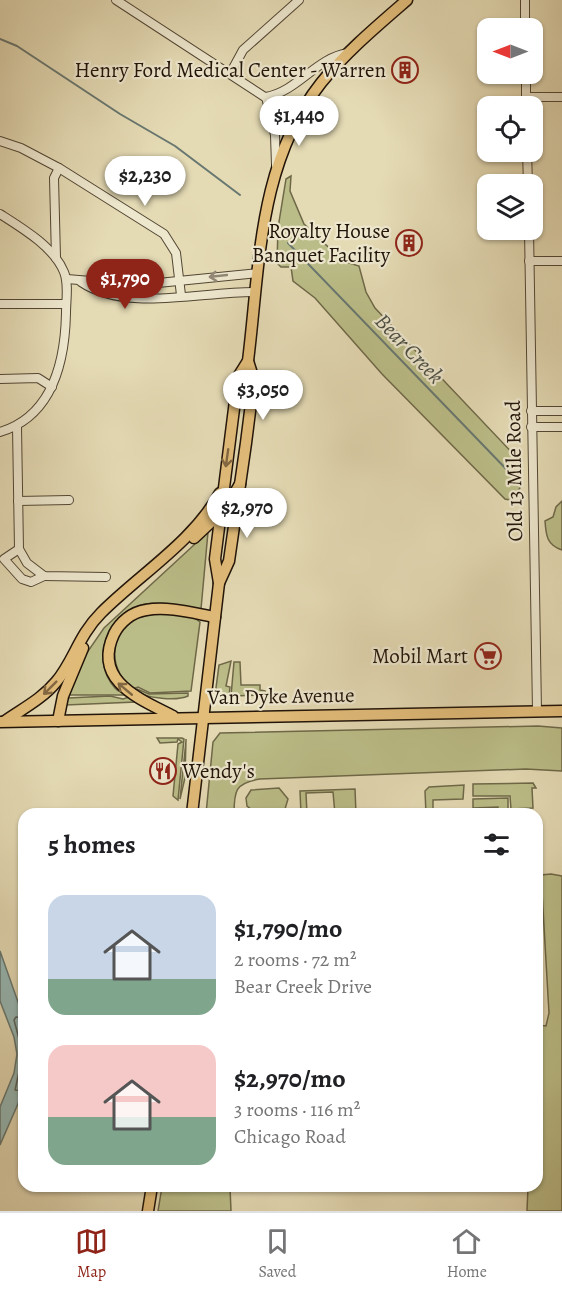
<!DOCTYPE html>
<html lang="en">
<head>
<meta charset="utf-8">
<style>
  body { margin:0; font-family:Alegreya,serif; background:#f6f6f6; color:#202124; height:100vh; display:flex; flex-direction:column; font-size:22px; white-space:nowrap }
  * { box-sizing:border-box; margin:0 }
  p { font-size:20px; color:#757577 }
  .icon { flex:none; width:33px; height:33px; fill:none; stroke:currentColor; stroke-width:2; stroke-linecap:round; stroke-linejoin:round }
  .map { position:relative; flex:1; overflow:hidden }
  .details { position:absolute; left:18px; top:808px; width:525px; height:384px; display:flex; flex-direction:column; background:#fff; border-radius:18px; box-shadow:0 2px 4px #0004 }
  .details>* { flex:none }
  .needle { width:39px; rotate:270deg }
  .controls { position:absolute; left:477px; top:18px; display:grid; gap:12px }
  .controls a { display:grid; place-items:center; width:66px; height:66px; border-radius:12px; background:#fff; box-shadow:0 2px 4px #0004; font-size:30px }
  .price { position:absolute; translate:-50% -51px; padding:0 14px; border-radius:21px; background:#fff; color:#222; font-size:20px; line-height:39px; filter:drop-shadow(0 2px 3px #0008) }
  .price::after { content:''; position:absolute; left:50%; top:36px; width:18px; height:14px; margin-left:-9px; background:inherit; clip-path:polygon(0 0,100% 0,50% 100%) }
  .price.active { background:#8f2418; color:#fff }
  ul { padding:0; list-style:none }
  li { display:flex; align-items:center; gap:18px; height:150px; padding:0 30px }
  li span { display:grid; place-items:center; flex:none; width:168px; height:120px; border-radius:18px; color:#555 }
  li>.icon { margin-inline-start:auto }
  span .icon { width:72px; height:72px; fill:#fffc; stroke-width:1 }
  li b { font-size:26px }
  h2 { display:flex; justify-content:space-between; align-items:center; height:72px; padding:0 30px; font-size:26px }
  .tab-bar { display:flex; justify-content:space-around; align-items:center; height:84px; border-top:2px solid #e0e0e0; background:#fff; font-size:16px; color:#757577 }
  .tab-bar a { display:grid; justify-items:center; gap:3px }
  .tab-bar .active { color:#8f2418 }
  .map>svg:first-child { display:block }
  .green { fill:#bbbd88; stroke:#6e6848; stroke-width:1.5 }
  .water { fill:#97b9b5; stroke:#687770; stroke-width:1.5 }
  .lines { fill:none; stroke-linecap:round; stroke-linejoin:round }
  .shore { stroke:#5c665f; stroke-width:1.5 }
  .stream { stroke:#687770; stroke-width:2 }
  .minor-casing { stroke:#524634; stroke-width:10 }
  .major-casing { stroke:#211409; stroke-width:13 }
  .minor { stroke:#ede7ce; stroke-width:8 }
  .major { stroke:#e2bd7a; stroke-width:10 }
  .oneway { stroke:#918875 }
  .oneway2 { stroke:#826842 }
  .labels { text-anchor:middle; stroke-width:4.5; stroke-linejoin:round; paint-order:stroke }
  .poi-label { font-size:21px; fill:#211409; stroke:#ede7ce; text-anchor:end }
  .street-label { font-size:21px; fill:#211409; stroke:#ede7ce }
  .water-label { font-size:22px; font-style:italic; fill:#4a4e45; stroke:#ede7ce }
</style>
</head>
<body>
<div class="map">
<svg width="562" height="1211" viewBox="0 0 562 1211">
  <rect width="100%" height="100%" fill="#e4dab4"/>
  <filter id="stains"><feTurbulence type="fractalNoise" baseFrequency=".00333" numOctaves="4"/><feColorMatrix values="0 0 0 0 .2 0 0 0 0 .09 0 0 0 0 .02 0 0 0 .5 -.17"/></filter>
  <radialGradient id="worn" r=".72"><stop offset=".6" stop-color="#630" stop-opacity="0"/><stop offset="1" stop-color="#630" stop-opacity=".3"/></radialGradient>
  <g class="green">
    <polygon points="291,176 290,191 304,224 343,261 359,266 366,292 375,308 519,460 520,488 510,500 505,499 382,374 315,298 293,281 291,267 281,267 277,263 278,228 286,179"/>
    <path d="M 562,501 L 562,550 C 547,545 546,536 545,521 L 553,517 L 556,507 Z"/>
    <path d="M 208,532 L 201,609 C 183,607 163,601 145,604 C 108,611 89,659 115,688 C 118,692 122,692 126,695 L 68,695 L 86,654 L 104,628 Z"/>
    <path d="M 161,613 L 193,617 L 200,622 L 191,691 L 150,693 L 138,687 L 133,689 C 110,672 107,636 133,620 C 142,615 152,615 161,613 Z"/>
    <polygon points="231,661 226,686 230,687 229,696 218,695 216,688 219,665"/>
    <polygon points="234,662 240,662 241,685 260,685 260,690 265,691 266,695 231,696"/>
    <path d="M 137,689 L 149,694 L 188,693 L 188,696 C 177,701 146,699 135,690 Z"/>
    <polygon points="110,696 123,699 129,697 135,702 66,705 68,698"/>
    <path d="M 538,726 L 562,728 L 562,771 L 526,769 L 260,779 C 235,783 234,791 234,814 L 206,814 L 213,742 L 220,733 Z"/>
    <polygon points="157,738 182,738 184,739 178,800 173,796 178,744 182,742 178,739 177,742 160,743"/>
    <polygon points="186,739 185,778 180,799 186,741"/>
    <polygon points="533,783 536,788 532,788 533,808 511,809 510,796 473,796 473,784"/>
    <polygon points="464,785 463,799 433,800 433,814 426,814 425,791 429,787"/>
    <polygon points="279,788 288,799 285,809 256,813 247,806 246,798 251,790"/>
    <polygon points="355,789 356,814 335,814 333,792 306,793 307,814 301,814 300,791"/>
    <polygon points="508,798 508,814 498,814 498,807 473,808 473,799"/>
    <polygon points="551,874 562,876 562,1211 527,1211 528,1187 537,1186 537,1025 546,1026 549,1013 541,875"/>
    <polygon points="162,1187 230,1187 231,1211 158,1211"/>
  </g>
  <polygon class="water" points="0,951 24,1019 24,1090 0,1145 0,1107 14,1073 17,1054 14,1037 0,1001"/>
  <g class="lines">
    <polyline class="shore" points="24,1018 16,1017 14,1020 23,1054 15,1090 24,1091"/>
    <g class="stream">
      <polyline points="0,39 17,46 120,114 175,146 240,195"/>
      <polyline points="288,243 511,474"/>
    </g>
    <defs>
      <g id="minor">
        <polyline points="116,0 297,118"/>
        <polyline points="525,0 525,28"/>
        <polyline points="230,74 243,50 299,0"/>
        <polyline points="526,74 526,106"/>
        <path d="M 266,97 C 298,91 316,58 348,53"/>
        <polyline points="266,97 275,135 276,165"/>
        <polyline points="526,97 562,97"/>
        <polyline points="0,141 21,148 59,168 164,234 176,253 181,295"/>
        <polyline points="527,152 528,184"/>
        <path d="M 0,214 C 22,228 54,247 64,272 C 69,284 66,300 66,313 C 65,362 53,416 0,432"/>
        <polyline points="529,230 537,711"/>
        <polyline points="56,258 54,178 59,168"/>
        <polyline points="529,261 562,261"/>
        <polyline points="67,279 138,285 258,273"/>
        <path d="M 81,282 C 127,313 203,291 256,292"/>
        <polyline points="1,304 66,304"/>
        <polyline points="0,379 38,378 52,387"/>
        <polyline points="531,411 562,411"/>
        <polyline points="17,427 19,549 27,563 44,576 106,577"/>
        <polyline points="531,427 562,427"/>
        <polyline points="18,501 69,500"/>
        <polyline points="19,549 4,559 22,579 31,582 44,576"/>
      </g>
      <g id="major">
        <polyline points="194,538 227,507 240,484"/>
        <polyline points="219,583 229,561 246,443 254,380 248,361"/>
        <path d="M 173,716 C 140,699 92,681 114,634 C 120,622 132,612 146,610 C 168,606 193,613 215,617"/>
        <path d="M 5,721 C 22,709 42,699 56,682 C 74,661 78,636 101,613 C 140,574 193,542 220,493"/>
        <polyline points="58,721 63,696 83,648"/>
        <polyline points="0,722 562,711"/>
        <path d="M 192,814 L 219,583 L 215,559 L 238,377 L 248,361 C 260,265 258,163 321,83 C 346,52 377,26 407,0"/>
        <polyline points="148,1211 152,1186"/>
      </g>
    </defs>
    <use href="#minor" class="minor-casing"/>
    <use href="#major" class="major-casing"/>
    <use href="#minor" class="minor"/>
    <use href="#major" class="major"/>
  </g>
  <defs><path id="oneway-shaft" d="M-6 0H5M1.5-3L5.5 0L1.5 3" fill="none" stroke-width="1.6" stroke-linecap="round" stroke-linejoin="round" transform="scale(1.5)"/></defs>
  <use class="oneway" href="#oneway-shaft" transform="translate(218 276) rotate(174)"/>
  <g class="oneway2">
    <use href="#oneway-shaft" transform="translate(227 458) rotate(98)"/>
    <use href="#oneway-shaft" transform="translate(50 688) rotate(135)"/>
    <use href="#oneway-shaft" transform="translate(125 689) rotate(-140)"/>
  </g>
  <defs>
    <symbol id="building-ring" viewBox="-11 -11 22 22"><circle r="9.5" fill="#ede7ce" stroke="#8f2418" stroke-width="1.5"/><path d="M-4-6H4V6H1V3H-1V6H-4ZM-2.5-4.3h1.7v1.8h-1.7ZM.8-4.3h1.7v1.8H.8ZM-2.5-1h1.7V.8h-1.7ZM.8-1h1.7V.8H.8Z" fill="#8f2418"/></symbol>
    <symbol id="supermarket-ring" viewBox="-11 -11 22 22"><circle r="9.5" fill="#ede7ce" stroke="#8f2418" stroke-width="1.5"/><path d="M-6-5.5h2.5l.6 2H6L4.5 2H-2.5L-4.4-4H-6ZM-1.5 3.2a1.3 1.3 0 1 0 .1 0ZM3 3.2a1.3 1.3 0 1 0 .1 0Z" fill="#8f2418"/></symbol>
    <symbol id="restaurant-ring" viewBox="-11 -11 22 22"><circle r="9.5" fill="#ede7ce" stroke="#8f2418" stroke-width="1.5"/><path d="M-5-6h1v4h1v-4h1v4h1v-4h1v5L-1.5 .5V6h-2V.5L-5-1ZM5-6V6H3V1.5H1.5Q1.5-4 5-6Z" fill="#8f2418"/></symbol>
  </defs>
  <g fill-rule="evenodd">
    <use href="#building-ring" x="390" y="55" width="30" height="30"/>
    <use href="#building-ring" x="394" y="228" width="30" height="30"/>
    <use href="#supermarket-ring" x="473" y="641" width="30" height="30"/>
    <use href="#restaurant-ring" x="148" y="756" width="30" height="30"/>
  </g>
  <g class="labels">
    <g class="poi-label">
      <text x="386" y="77">Henry Ford Medical Center - Warren</text>
      <text x="390" y="238">Royalty House<tspan x="390" dy="24">Banquet Facility</tspan></text>
      <text x="468" y="663">Mobil Mart</text>
      <text x="182" y="778" text-anchor="start">Wendy's</text>
    </g>
    <g class="street-label">
      <text transform="translate(514 471) rotate(-91)" y="7">Old 13 Mile Road</text>
      <text transform="translate(281 696) rotate(-1)" y="7">Van Dyke Avenue</text>
    </g>
    <g class="water-label">
      <text transform="translate(410 348) rotate(46)" y="8">Bear Creek</text>
    </g>
  </g>
  <rect width="100%" height="100%" filter="url(#stains)"/>
  <rect width="100%" height="100%" fill="url(#worn)"/>
</svg>
<div class="controls">
<a><svg class="needle" viewBox="-14 -14 28 28"><path d="M0-13l5 13h-10z" fill="#e53935"/><path d="M0 13l5-13h-10z" fill="#757577"/></svg></a>
<a><svg class="icon" aria-label="locate" viewBox="0 0 24 24"><circle cx="12" cy="12" r="6"/><path d="M12 2v4M12 18v4M2 12h4M18 12h4"/></svg></a>
<a><svg class="icon" aria-label="layers" viewBox="0 0 24 24"><path d="M12 4l9 5-9 5-9-5zM3 14l9 5 9-5"/></svg></a>
</div>
<b class="price" style="left:299px;top:147px">$1,440</b>
<b class="price" style="left:145px;top:207px">$2,230</b>
<b class="price active" style="left:125px;top:310px">$1,790</b>
<b class="price" style="left:263px;top:421px">$3,050</b>
<b class="price" style="left:247px;top:539px">$2,970</b>
<section class="details">
<h2>5 homes<svg class="icon" aria-label="filters" viewBox="0 0 24 24"><path d="M4 7h16M4 17h16"/><circle cx="9" cy="7" r="2"/><circle cx="15" cy="17" r="2"/></svg></h2>
<ul>
<li><span style="background:linear-gradient(#c9d6e8 70%,#7fa58c 0)"><svg class="icon" aria-label="home" viewBox="0 0 24 24"><path d="M3 11l9-7 9 7M6 9v11h12V9"/></svg></span><div><b>$1,790/mo</b><p>2 rooms · 72 m²</p><p>Bear Creek Drive</p></div></li>
<li><span style="background:linear-gradient(#f6c9c9 60%,#7fa58c 0)"><svg class="icon" aria-label="home" viewBox="0 0 24 24"><path d="M3 11l9-7 9 7M6 9v11h12V9"/></svg></span><div><b>$2,970/mo</b><p>3 rooms · 116 m²</p><p>Chicago Road</p></div></li>
</ul>
</section>
</div>
<nav class="tab-bar">
<a class="active"><svg class="icon" aria-label="map" viewBox="0 0 24 24"><path d="M3 6l6-2 6 2 6-2v14l-6 2-6-2-6 2zM9 4v14M15 6v14"/></svg>Map</a>
<a><svg class="icon" aria-label="saved" viewBox="0 0 24 24"><path d="M7 4h10v16l-5-4-5 4z"/></svg>Saved</a>
<a><svg class="icon" aria-label="home" viewBox="0 0 24 24"><path d="M3 11l9-7 9 7M6 9v11h12V9"/></svg>Home</a>
</nav>
</body>
</html>
